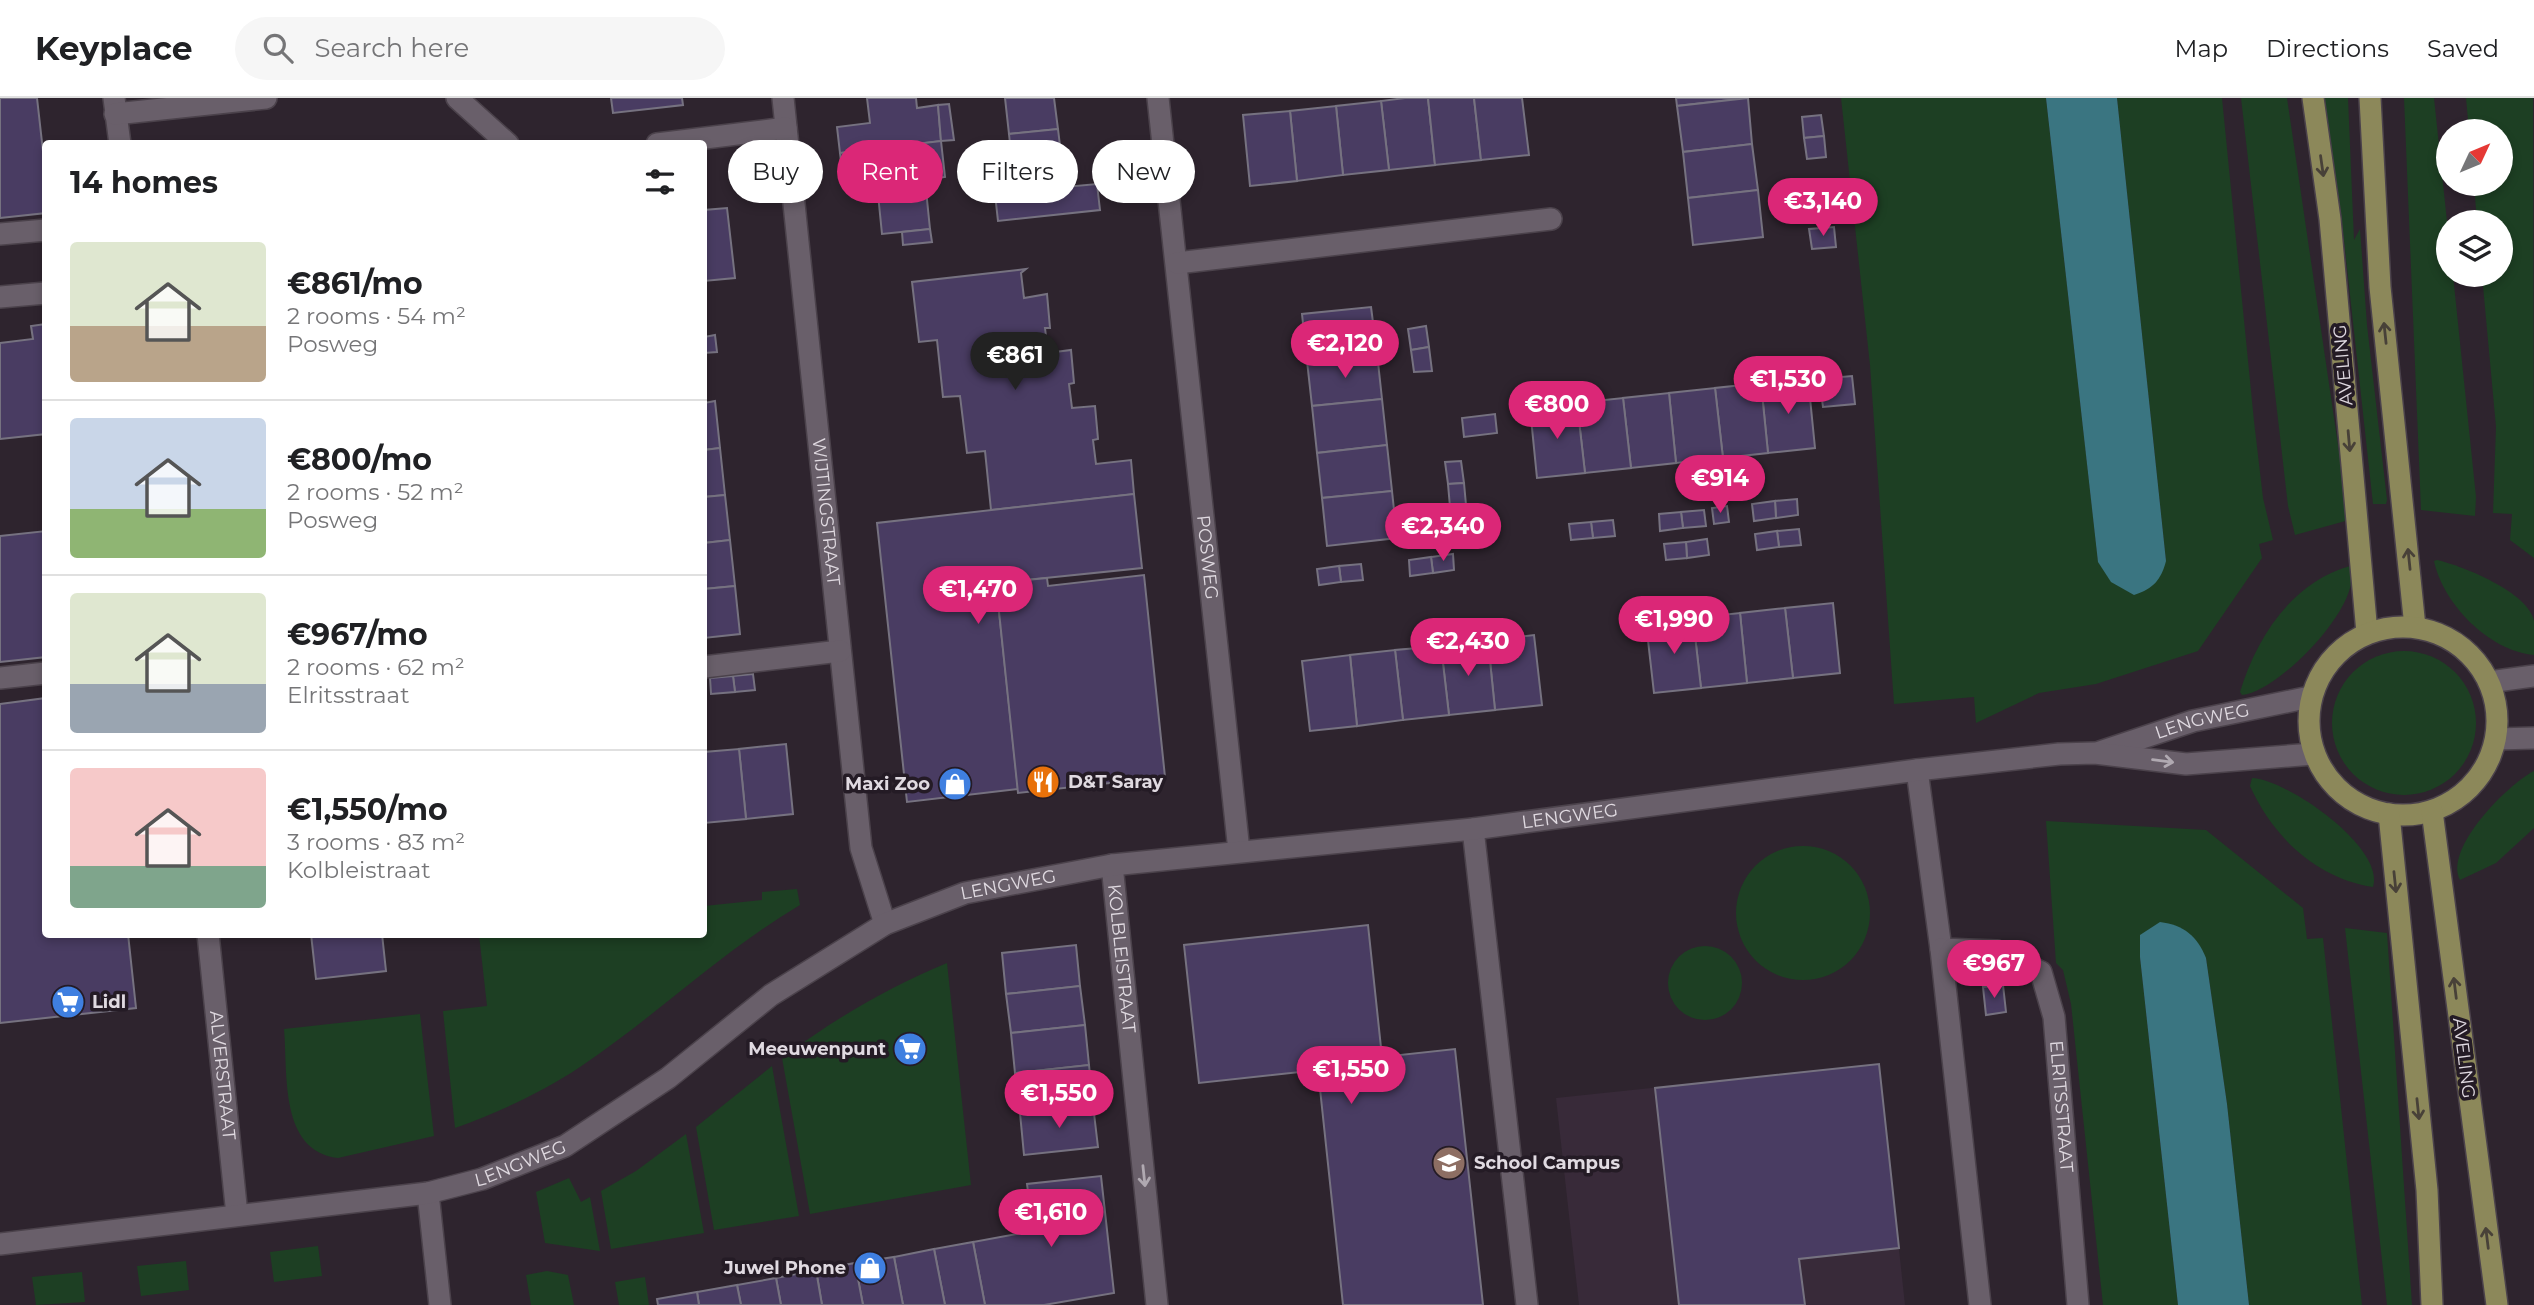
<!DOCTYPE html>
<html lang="en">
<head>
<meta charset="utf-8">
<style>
  body { margin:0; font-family:Montserrat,sans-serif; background:#f6f6f6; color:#202124; height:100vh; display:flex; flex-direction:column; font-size:26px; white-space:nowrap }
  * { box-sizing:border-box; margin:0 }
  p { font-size:23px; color:#757577 }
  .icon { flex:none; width:38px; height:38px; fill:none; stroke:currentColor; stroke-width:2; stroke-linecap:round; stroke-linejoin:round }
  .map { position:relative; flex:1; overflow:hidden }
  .panel { position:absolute; left:42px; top:42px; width:665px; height:798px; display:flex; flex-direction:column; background:#fff; border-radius:7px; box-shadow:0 4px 10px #0003 }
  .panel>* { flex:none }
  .guide { position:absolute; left:728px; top:42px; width:665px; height:63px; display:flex; gap:14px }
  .needle { width:46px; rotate:46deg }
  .fabs { position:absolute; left:2436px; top:21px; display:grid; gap:14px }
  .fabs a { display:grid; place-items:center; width:77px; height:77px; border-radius:50%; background:#fff; box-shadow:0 4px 10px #0003; font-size:35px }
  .price { position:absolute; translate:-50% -60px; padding:0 16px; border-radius:24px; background:#db2777; color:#fff; font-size:23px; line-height:46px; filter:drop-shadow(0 2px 4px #0008) }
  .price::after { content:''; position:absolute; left:50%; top:42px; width:21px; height:16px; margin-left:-10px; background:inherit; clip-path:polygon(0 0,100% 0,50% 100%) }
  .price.on { background:#222; color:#fff }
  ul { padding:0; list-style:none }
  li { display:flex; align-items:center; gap:21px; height:175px; padding:0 28px }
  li+li { border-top:2px solid #e0e0e0 }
  li span { display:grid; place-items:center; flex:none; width:196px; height:140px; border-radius:7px; color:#555 }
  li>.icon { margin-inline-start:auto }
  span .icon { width:84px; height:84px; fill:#fffc; stroke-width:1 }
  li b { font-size:30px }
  h2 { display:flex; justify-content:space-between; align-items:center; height:84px; padding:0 28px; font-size:30px }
  .chip { padding:0 24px; border-radius:32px; background:#fff; box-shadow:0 4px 10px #0003; font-size:24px; line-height:63px }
  .chip.on { background:#db2777; color:#fff }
  header { display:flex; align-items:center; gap:42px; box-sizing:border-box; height:98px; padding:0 35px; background:#fff; border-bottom:2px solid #e0e0e0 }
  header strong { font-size:33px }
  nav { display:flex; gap:38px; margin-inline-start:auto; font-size:24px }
  .search { width:490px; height:63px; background:#f6f6f6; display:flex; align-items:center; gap:18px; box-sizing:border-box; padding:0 24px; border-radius:38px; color:#757577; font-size:26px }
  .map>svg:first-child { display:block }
  .built { fill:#382a39 }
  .green { fill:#1d3f23 }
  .water { fill:#3a7581 }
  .building { fill:#493c62; stroke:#767280; stroke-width:2 }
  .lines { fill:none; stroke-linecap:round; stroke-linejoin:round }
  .minor-casing { stroke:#4b424b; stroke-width:24 }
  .major-casing { stroke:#4b424b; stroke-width:24 }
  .minor { stroke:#695f6a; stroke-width:21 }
  .major { stroke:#8c885a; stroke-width:21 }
  .oneway { stroke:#484138 }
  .oneway2 { stroke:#b0a9b1 }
  .labels { text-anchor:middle; stroke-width:7; stroke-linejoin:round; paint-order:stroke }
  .street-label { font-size:18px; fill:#e0dae1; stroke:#241b25 }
  .poi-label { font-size:18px; font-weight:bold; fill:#e0dae1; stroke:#241b25; text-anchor:start }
</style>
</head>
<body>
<header>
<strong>Keyplace</strong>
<div class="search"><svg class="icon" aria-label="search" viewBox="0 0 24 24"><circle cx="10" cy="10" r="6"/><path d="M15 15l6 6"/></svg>Search here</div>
<nav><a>Map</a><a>Directions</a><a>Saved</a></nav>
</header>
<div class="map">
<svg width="2534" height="1207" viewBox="0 0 2534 1207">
  <rect width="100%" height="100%" fill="#2e242e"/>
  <polygon class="built" points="1879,966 1905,1207 1579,1207 1556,1000"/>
  <g class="green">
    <polygon points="1841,0 2046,0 2098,463 2166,463 2117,0 2222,0 2254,323 2263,400 2273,442 2259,446 2262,460 2198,553 2096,586 2039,595 1976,625 1974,599 1894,606 1870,267"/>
    <polygon points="2241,0 2287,0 2349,422 2295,437 2288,408"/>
    <polygon points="2323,0 2348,0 2354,142 2360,131 2367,227 2387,402 2386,406 2373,406 2341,115"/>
    <polygon points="2404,0 2434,0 2448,133 2448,177 2453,177 2476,399 2475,418 2421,412"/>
    <polygon points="2466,0 2533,0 2534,460 2510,442 2512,416 2493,415 2496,329 2482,177 2501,177 2501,124 2477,124 2474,86 2501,86 2501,33 2469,33"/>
    <path d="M 2437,462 C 2463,468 2528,494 2534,523 C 2534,533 2534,546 2534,557 C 2489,553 2443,506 2434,463 Z"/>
    <path d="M 2350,468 C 2366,505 2277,595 2242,597 L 2240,594 C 2256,540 2292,484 2350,468 Z"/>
    <circle cx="2404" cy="625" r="72"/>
    <path d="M 2534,673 L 2534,730 L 2496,765 L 2460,782 C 2443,751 2508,686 2534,673 Z"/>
    <path d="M 2252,680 C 2286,681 2385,749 2373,789 C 2316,780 2273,739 2250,688 Z"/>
    <polygon points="2046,723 2206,732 2303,810 2307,841 2323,840 2362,1207 2249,1207 2227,1006 2206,860 2140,859 2178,1207 2103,1207 2071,906 2063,872 2056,865"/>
    <circle cx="1803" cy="815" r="67"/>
    <path d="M 797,791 L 800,807 C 721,854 656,918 580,969 C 541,995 499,1014 455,1030 L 443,913 L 487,908 L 479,837 L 704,836 L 704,808 L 762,802 L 762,794 Z"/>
    <polygon points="2345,830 2387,835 2412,1207 2387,1207"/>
    <circle cx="1705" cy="885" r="37"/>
    <path d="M 947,865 L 971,1087 L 810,1116 L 782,960 C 834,921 887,890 947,865 Z"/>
    <path d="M 420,916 L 434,1038 L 338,1060 C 279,1053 288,976 284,931 Z"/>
    <polygon points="772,968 799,1118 714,1132 696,1029"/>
    <polygon points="686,1036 704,1135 611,1151 601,1093 636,1073"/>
    <polygon points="569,1080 581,1104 590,1099 600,1153 545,1145 536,1094"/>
    <polygon points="318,1148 322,1178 274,1184 270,1154"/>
    <polygon points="186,1163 189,1192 141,1198 137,1168"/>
    <polygon points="547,1173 568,1177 574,1207 531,1207 526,1177"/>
    <polygon points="82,1174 85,1204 36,1207 32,1179"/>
    <polygon points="645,1179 649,1207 619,1207 615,1184"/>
  </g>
  <g class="water">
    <path d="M 2046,0 L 2117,0 L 2166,463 C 2161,482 2153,491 2134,497 L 2111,484 L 2098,464 Z"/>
    <path d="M 2160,824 C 2184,827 2197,838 2206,860 L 2227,1006 L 2249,1207 L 2178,1207 L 2140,859 L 2140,837 Z"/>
  </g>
  <g class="building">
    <polygon points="0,0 37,0 46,80 46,115 0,120"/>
    <polygon points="611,0 682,0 683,7 613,15"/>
    <polygon points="867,0 916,0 917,10 938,7 941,43 840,55 837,29 870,25"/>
    <polygon points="1005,0 1054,0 1058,31 1009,36"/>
    <polygon points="1405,0 1428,0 1435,67 1389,72 1381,3"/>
    <polygon points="1428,0 1474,0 1481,62 1435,67"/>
    <polygon points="1474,0 1522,0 1529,57 1481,62"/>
    <polygon points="1676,0 1748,0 1677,8"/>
    <polygon points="1748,0 1752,46 1683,54 1677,8"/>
    <polygon points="1381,3 1389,72 1343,77 1336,8"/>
    <polygon points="949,6 954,42 941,43 938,7"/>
    <polygon points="1336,8 1343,77 1297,83 1290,13"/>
    <polygon points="1290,13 1297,83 1250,88 1243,17"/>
    <polygon points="1821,17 1824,38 1804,40 1802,19"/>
    <polygon points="1058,31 1065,89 1097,86 1100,112 998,123 994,87 1014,84 1009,36"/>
    <polygon points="1824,38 1826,59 1807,61 1804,40"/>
    <polygon points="941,43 945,79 925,82 930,131 882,136 876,76 843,80 840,55"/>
    <polygon points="1752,46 1758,92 1688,100 1683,54"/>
    <polygon points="1758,92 1763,139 1693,147 1688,100"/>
    <polygon points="727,110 735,180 704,183 704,112"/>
    <polygon points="1834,129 1836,149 1812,151 1809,131"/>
    <polygon points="930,131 932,144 903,147 902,134"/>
    <polygon points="1026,171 1021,175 1024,200 1047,196 1050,230 1045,230 1048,255 1071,252 1074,285 1069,286 1072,310 1095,308 1098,341 1093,342 1096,366 1131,362 1134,396 991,412 985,353 967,355 960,298 943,299 937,242 919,244 912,184"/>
    <polygon points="1371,209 1377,255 1307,263 1302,216"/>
    <polygon points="46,226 46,336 0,341 0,245 33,241 31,228"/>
    <polygon points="1426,228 1429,249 1411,252 1408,231"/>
    <polygon points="715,237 717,254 704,255 704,239"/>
    <polygon points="1429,249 1432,273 1414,274 1411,252"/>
    <polygon points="1377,255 1382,301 1312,308 1307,263"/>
    <polygon points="1852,278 1855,306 1823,309 1819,281"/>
    <polygon points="1808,280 1815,350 1768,355 1761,285"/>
    <polygon points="1761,285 1768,355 1723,360 1715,290"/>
    <polygon points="1715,290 1723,360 1676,365 1669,295"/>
    <polygon points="1669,295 1676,365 1631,370 1623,300"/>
    <polygon points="1623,300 1631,370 1585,375 1577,305"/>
    <polygon points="1382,301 1387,347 1317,355 1312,308"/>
    <polygon points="715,303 720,350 704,352 704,305"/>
    <polygon points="1577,305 1585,375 1537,380 1530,310"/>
    <polygon points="1495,316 1497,335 1464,339 1462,320"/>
    <polygon points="1387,347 1392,393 1322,400 1317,355"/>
    <polygon points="720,350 725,397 704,399 704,352"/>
    <polygon points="1461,363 1464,385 1448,386 1445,364"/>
    <polygon points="1464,385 1466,407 1450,409 1448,386"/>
    <polygon points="1392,393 1397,440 1327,448 1322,400"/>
    <polygon points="1134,396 1142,470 996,485 1018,691 907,704 877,425"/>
    <polygon points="725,397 730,442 704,445 704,399"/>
    <polygon points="1797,401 1798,417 1776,420 1775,403"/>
    <polygon points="1775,403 1776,420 1754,423 1752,406"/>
    <polygon points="1727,408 1729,424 1714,426 1712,410"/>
    <polygon points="1704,412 1706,428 1683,430 1681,414"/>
    <polygon points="1681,414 1683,430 1660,433 1659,416"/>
    <polygon points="1613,422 1615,438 1593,440 1591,424"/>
    <polygon points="1591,424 1593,440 1571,442 1569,426"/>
    <polygon points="1799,431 1801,447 1779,449 1777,433"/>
    <polygon points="46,433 46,559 0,564 0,438"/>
    <polygon points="1777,433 1779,449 1757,452 1755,436"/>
    <polygon points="1707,441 1709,457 1687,460 1686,444"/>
    <polygon points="730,442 735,488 704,491 704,445"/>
    <polygon points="1686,444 1687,460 1666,462 1664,446"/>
    <polygon points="1453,456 1454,472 1433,475 1431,459"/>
    <polygon points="1431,459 1433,475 1410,478 1409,462"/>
    <polygon points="1361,466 1363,482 1341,484 1339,468"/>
    <polygon points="1339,468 1341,484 1319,487 1317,471"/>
    <polygon points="1144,477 1165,679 1018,695 996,485 1047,480 1048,488"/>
    <polygon points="735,488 740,536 704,540 704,491"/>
    <polygon points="1833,505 1840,575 1793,580 1785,510"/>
    <polygon points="1785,510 1793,580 1747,585 1740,515"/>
    <polygon points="1740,515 1747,585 1701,590 1693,520"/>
    <polygon points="1693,520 1701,590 1654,595 1646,525"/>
    <polygon points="1534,537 1542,607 1495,612 1488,543"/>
    <polygon points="1488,543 1495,612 1449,617 1441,548"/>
    <polygon points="1441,548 1449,617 1403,622 1395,552"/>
    <polygon points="1395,552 1403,622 1357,628 1350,557"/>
    <polygon points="1350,557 1357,628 1310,633 1302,563"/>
    <polygon points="753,576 755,592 735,594 733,578"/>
    <polygon points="733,578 735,594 711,596 710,580"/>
    <polygon points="46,600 46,836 128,836 136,910 0,925 0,606"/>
    <polygon points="786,646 793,716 746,721 739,651"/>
    <polygon points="739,651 746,721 704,725 704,654"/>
    <polygon points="1368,827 1382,959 1455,951 1483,1207 1343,1207 1318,972 1199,985 1184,847"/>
    <polygon points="311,836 382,836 386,873 316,881"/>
    <polygon points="1076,847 1080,888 1006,896 1002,855"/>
    <polygon points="2003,887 2006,914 1986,917 1983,889"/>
    <polygon points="1080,888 1085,927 1011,935 1006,896"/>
    <polygon points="1085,927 1089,967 1015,975 1011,935"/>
    <polygon points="1879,966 1899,1150 1799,1161 1805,1207 1679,1207 1655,990"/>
    <polygon points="1089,967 1093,1007 1020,1015 1015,975"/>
    <polygon points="1093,1007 1098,1049 1024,1057 1020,1015"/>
    <polygon points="1101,1078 1114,1195 1044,1207 985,1207 973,1144 1033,1133 1027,1086"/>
    <polygon points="973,1144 985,1207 945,1207 934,1151"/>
    <polygon points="934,1151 945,1207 903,1207 894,1159"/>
    <polygon points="894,1159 903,1207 863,1207 855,1165"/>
    <polygon points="855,1165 863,1207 822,1207 816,1172"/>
    <polygon points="816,1172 822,1207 781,1207 776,1180"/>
    <polygon points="776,1180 781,1207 741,1207 737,1187"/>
    <polygon points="737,1187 741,1207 699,1207 697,1194"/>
    <polygon points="697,1194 699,1207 658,1207 657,1201"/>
  </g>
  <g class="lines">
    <defs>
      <g id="minor">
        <polyline points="114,0 120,46"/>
        <polyline points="457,0 508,46"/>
        <path id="s1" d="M 783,0 L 861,750 L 885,826"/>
        <path id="s2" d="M 1158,0 L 1239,753"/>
        <polyline points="115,16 266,0"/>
        <polyline points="657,46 786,30"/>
        <polyline points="0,136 46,132"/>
        <polyline points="1177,165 1551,121"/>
        <polyline points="0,199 46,195"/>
        <polyline points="704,569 840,553"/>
        <polyline points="0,580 46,575"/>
        <polyline points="2489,584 2534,578"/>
        <polyline points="2496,641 2534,640"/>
        <path id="s3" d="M 2100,654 L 2193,623 L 2310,599"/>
        <path id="s4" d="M 1917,672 L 1941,851 L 1997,853 L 2041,874 L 2054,919 L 2078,1207"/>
        <polyline points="1473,731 1527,1207"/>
        <path id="s5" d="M 1112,767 L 1157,1207"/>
        <path id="s6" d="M 208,836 L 237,1117"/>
        <polyline points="1941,851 1980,1207"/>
        <polyline points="428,1095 440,1207"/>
        <path id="s7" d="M 0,1146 L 428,1095 L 482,1081 L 565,1048 L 668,980 L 771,897 L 885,826 L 965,795 L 1112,767 L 1473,731 L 1917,672 L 2059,656 L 2095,655 L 2186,666 L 2313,656"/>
      </g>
      <g id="major">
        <polyline points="2313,0 2330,121 2367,535"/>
        <polyline points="2370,0 2380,189 2415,529"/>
        <circle cx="2403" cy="623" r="94"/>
        <polyline points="2432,713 2497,1207"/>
        <polyline points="2389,716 2427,1092 2432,1207"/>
      </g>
    </defs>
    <use href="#minor" class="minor-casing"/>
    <use href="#major" class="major-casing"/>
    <use href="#minor" class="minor"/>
    <use href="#major" class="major"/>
  </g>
  <defs><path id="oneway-shaft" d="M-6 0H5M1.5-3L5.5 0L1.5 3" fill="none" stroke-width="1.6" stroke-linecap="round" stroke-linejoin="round" transform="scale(1.75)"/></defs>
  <g class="oneway">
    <use href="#oneway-shaft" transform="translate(2322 68) rotate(82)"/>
    <use href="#oneway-shaft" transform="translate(2385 235) rotate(-96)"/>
    <use href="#oneway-shaft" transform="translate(2349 343) rotate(85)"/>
    <use href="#oneway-shaft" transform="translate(2409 461) rotate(-96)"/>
    <use href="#oneway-shaft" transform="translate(2395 784) rotate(84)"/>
    <use href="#oneway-shaft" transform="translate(2455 890) rotate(-97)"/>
    <use href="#oneway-shaft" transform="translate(2418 1011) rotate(84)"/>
    <use href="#oneway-shaft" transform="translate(2487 1140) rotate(-97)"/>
  </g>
  <g class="oneway2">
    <use href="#oneway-shaft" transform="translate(2163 663) rotate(7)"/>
    <use href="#oneway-shaft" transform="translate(1144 1078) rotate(84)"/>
  </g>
  <defs>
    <symbol id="restaurant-disc" viewBox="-11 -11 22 22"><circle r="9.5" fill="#e8710a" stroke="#241b25"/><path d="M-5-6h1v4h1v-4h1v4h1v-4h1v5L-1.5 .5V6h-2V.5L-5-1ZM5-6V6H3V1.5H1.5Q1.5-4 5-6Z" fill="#fff"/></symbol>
    <symbol id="shop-disc" viewBox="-11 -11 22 22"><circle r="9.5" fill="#3f7fe0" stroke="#241b25"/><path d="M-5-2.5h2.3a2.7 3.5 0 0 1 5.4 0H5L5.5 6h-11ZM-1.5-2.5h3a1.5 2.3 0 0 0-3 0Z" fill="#fff"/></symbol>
    <symbol id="supermarket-disc" viewBox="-11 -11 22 22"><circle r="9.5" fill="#3f7fe0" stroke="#241b25"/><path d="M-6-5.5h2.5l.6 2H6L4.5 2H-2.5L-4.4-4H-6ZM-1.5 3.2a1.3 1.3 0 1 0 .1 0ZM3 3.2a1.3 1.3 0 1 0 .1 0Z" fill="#fff"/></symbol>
    <symbol id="school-disc" viewBox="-11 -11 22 22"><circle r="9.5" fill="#8d6e63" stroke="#241b25"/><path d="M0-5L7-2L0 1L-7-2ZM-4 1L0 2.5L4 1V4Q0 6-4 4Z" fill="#fff"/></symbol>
  </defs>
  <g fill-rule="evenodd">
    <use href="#restaurant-disc" x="1024" y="665" width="38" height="38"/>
    <use href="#shop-disc" x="936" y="667" width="38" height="38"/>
    <use href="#supermarket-disc" x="49" y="885" width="38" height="38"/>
    <use href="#supermarket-disc" x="891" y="932" width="38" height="38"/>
    <use href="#school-disc" x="1430" y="1046" width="38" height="38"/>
    <use href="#shop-disc" x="851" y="1151" width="38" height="38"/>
  </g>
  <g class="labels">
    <g class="street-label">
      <text transform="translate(2343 267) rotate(-95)" y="6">AVELING</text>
      <text dy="6" stroke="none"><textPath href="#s1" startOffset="416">WIJTINGSTRAAT</textPath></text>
      <text dy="6" stroke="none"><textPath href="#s2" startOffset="462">POSWEG</textPath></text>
      <text dy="6" stroke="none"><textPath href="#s3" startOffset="107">LENGWEG</textPath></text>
      <text dy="6" stroke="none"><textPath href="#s7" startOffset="1662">LENGWEG</textPath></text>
      <text dy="6" stroke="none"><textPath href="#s7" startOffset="1096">LENGWEG</textPath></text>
      <text dy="6" stroke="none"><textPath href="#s5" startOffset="94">KOLBLEISTRAAT</textPath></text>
      <text transform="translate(2464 960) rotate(83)" y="6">AVELING</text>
      <text dy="6" stroke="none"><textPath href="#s6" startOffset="142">ALVERSTRAAT</textPath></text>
      <text dy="6" stroke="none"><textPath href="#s4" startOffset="422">ELRITSSTRAAT</textPath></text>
      <text dy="6" stroke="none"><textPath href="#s7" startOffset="528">LENGWEG</textPath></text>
    </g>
    <g class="poi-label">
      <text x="1068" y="690">D&amp;T Saray</text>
      <text x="930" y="692" text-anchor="end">Maxi Zoo</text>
      <text x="92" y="910">Lidl</text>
      <text x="886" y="957" text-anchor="end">Meeuwenpunt</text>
      <text x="1474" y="1071">School Campus</text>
      <text x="846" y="1176" text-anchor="end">Juwel Phone</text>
    </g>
  </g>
</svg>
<div class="fabs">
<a><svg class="needle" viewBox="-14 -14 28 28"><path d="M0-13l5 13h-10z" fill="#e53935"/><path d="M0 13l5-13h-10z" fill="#757577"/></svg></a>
<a><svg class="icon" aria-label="layers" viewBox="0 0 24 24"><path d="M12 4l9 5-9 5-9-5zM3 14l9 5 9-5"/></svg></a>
</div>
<b class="price" style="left:1823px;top:140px">€3,140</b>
<b class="price" style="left:1345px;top:282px">€2,120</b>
<b class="price on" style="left:1015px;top:294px">€861</b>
<b class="price" style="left:1788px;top:318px">€1,530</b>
<b class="price" style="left:1557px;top:343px">€800</b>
<b class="price" style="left:1720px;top:417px">€914</b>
<b class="price" style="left:1443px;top:465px">€2,340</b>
<b class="price" style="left:978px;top:528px">€1,470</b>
<b class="price" style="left:1674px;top:558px">€1,990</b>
<b class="price" style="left:1468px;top:580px">€2,430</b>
<b class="price" style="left:1994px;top:902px">€967</b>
<b class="price" style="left:1351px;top:1008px">€1,550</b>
<b class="price" style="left:1059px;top:1032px">€1,550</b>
<b class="price" style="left:1051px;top:1151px">€1,610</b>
<div class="guide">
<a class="chip">Buy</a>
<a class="chip on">Rent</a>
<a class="chip">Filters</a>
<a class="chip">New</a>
</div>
<section class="panel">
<h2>14 homes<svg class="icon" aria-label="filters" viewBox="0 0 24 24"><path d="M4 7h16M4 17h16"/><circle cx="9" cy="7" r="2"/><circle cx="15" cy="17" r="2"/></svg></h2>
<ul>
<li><span style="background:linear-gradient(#dfe7d0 60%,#b9a48a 0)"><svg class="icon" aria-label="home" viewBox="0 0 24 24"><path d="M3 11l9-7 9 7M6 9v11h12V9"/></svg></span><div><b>€861/mo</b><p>2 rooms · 54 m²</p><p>Posweg</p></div></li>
<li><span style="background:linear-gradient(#c9d6e8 65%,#8fb573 0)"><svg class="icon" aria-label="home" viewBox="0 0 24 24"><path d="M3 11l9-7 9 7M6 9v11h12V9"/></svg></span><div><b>€800/mo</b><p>2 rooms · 52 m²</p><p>Posweg</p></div></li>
<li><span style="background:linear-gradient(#dfe7d0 65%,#9aa5b1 0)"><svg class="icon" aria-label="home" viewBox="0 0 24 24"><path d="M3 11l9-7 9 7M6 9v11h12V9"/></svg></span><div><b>€967/mo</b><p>2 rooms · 62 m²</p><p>Elritsstraat</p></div></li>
<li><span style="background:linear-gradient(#f6c9c9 70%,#7fa58c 0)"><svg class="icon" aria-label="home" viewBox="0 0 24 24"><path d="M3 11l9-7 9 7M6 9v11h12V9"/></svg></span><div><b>€1,550/mo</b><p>3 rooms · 83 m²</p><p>Kolbleistraat</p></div></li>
</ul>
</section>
</div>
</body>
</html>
